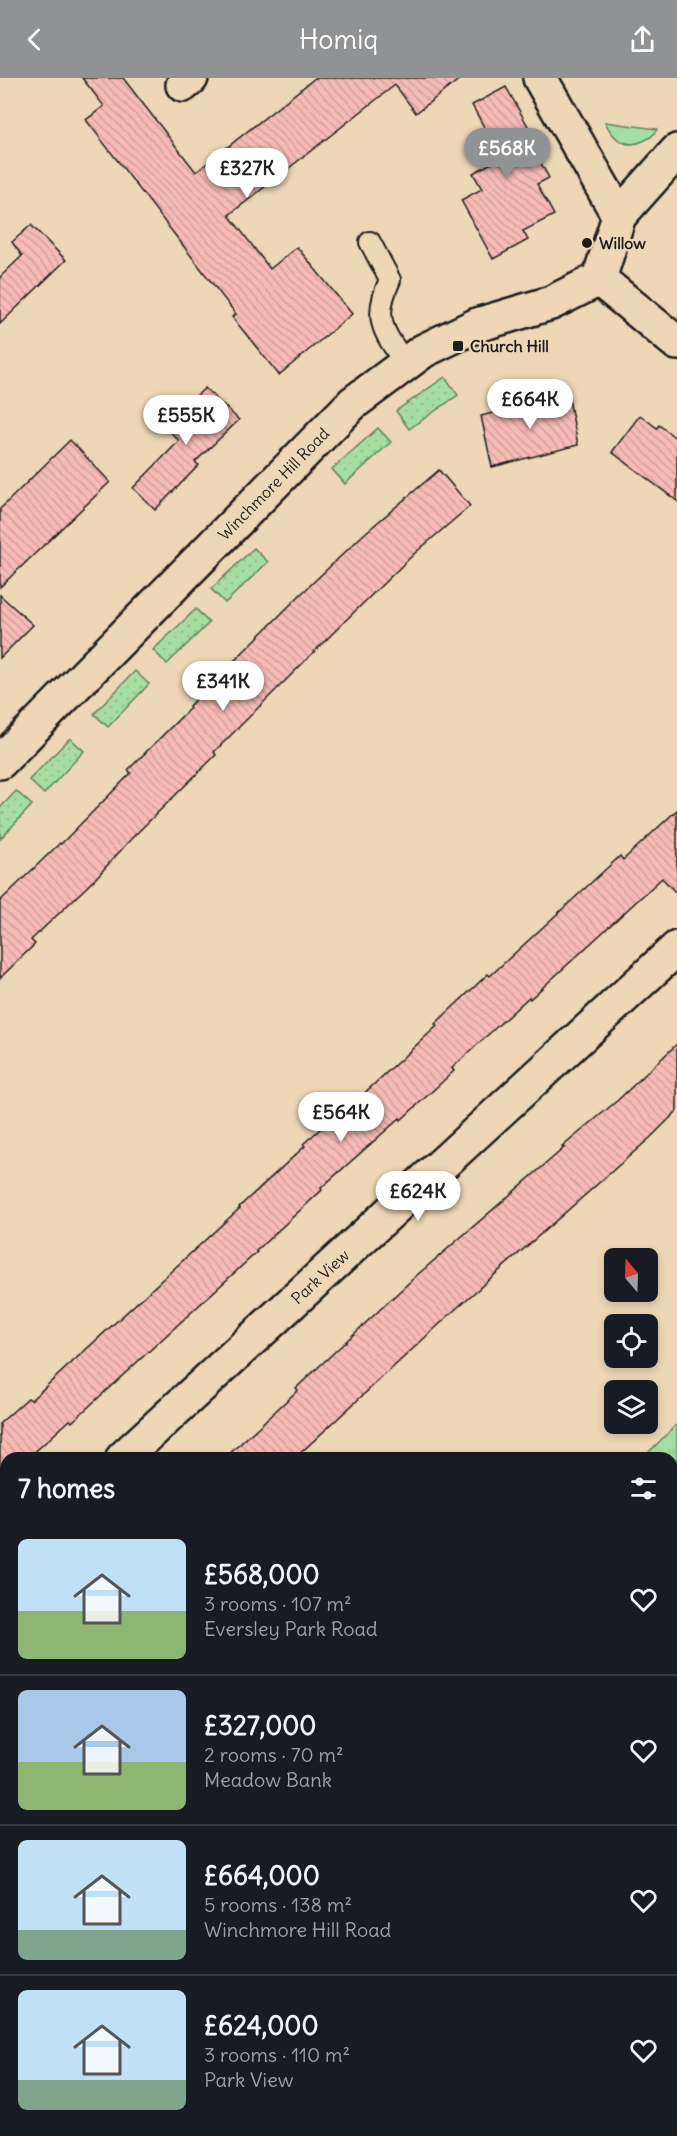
<!DOCTYPE html>
<html lang="en">
<head>
<meta charset="utf-8">
<style>
  body { margin:0; font-family:Delius,sans-serif; background:#20242c; color:#f1f3f6; height:100vh; display:flex; flex-direction:column; font-size:22px; white-space:nowrap }
  * { box-sizing:border-box; margin:0 }
  p { font-size:20px; color:#9ea1a6 }
  .icon { flex:none; width:33px; height:33px; fill:none; stroke:currentColor; stroke-width:2; stroke-linecap:round; stroke-linejoin:round }
  .map { position:relative; flex:1; overflow:hidden }
  .sheet { position:absolute; left:0px; top:1374px; width:678px; height:684px; display:flex; flex-direction:column; background:#171b24; border-radius:18px 18px 0 0; box-shadow:0 3px 9px #0003 }
  .sheet>* { flex:none }
  .needle { width:39px; rotate:341deg }
  .fabs { position:absolute; left:604px; top:1170px; display:grid; gap:12px }
  .fabs a { display:grid; place-items:center; width:54px; height:54px; border-radius:9px; background:#171b24; box-shadow:0 3px 9px #0003; font-size:30px }
  .price { position:absolute; translate:-50% -51px; padding:0 14px; border-radius:21px; background:#fff; color:#222; font-size:20px; line-height:39px; filter:drop-shadow(0 2px 3px #0008) }
  .price::after { content:''; position:absolute; left:50%; top:36px; width:18px; height:14px; margin-left:-9px; background:inherit; clip-path:polygon(0 0,100% 0,50% 100%) }
  .price.selected { background:#919294; color:#fff }
  ul { padding:0; list-style:none }
  li { display:flex; align-items:center; gap:18px; height:150px; padding:0 18px }
  li+li { border-top:2px solid #363941 }
  li span { display:grid; place-items:center; flex:none; width:168px; height:120px; border-radius:9px; color:#555 }
  li>.icon { margin-inline-start:auto }
  span .icon { width:72px; height:72px; fill:#fffc; stroke-width:1 }
  li b { font-size:26px }
  h2 { display:flex; justify-content:space-between; align-items:center; height:72px; padding:0 18px; font-size:26px }
  header { display:flex; justify-content:space-between; align-items:center; height:78px; padding:0 18px; background:#919294; color:#fff; font-size:27px; font-weight:600 }
  .map>svg:first-child { display:block }
  .grass { fill:url(#grass-dots); stroke:#617d5f; stroke-width:1.5 }
  .park { fill:url(#park-tufts); stroke:#617d5f; stroke-width:1.5 }
  .garden { fill:#a6dea2; stroke:#617d5f; stroke-width:1.5 }
  .building { fill:url(#building-back-hatch); stroke:#1c1c1c; stroke-width:1.5 }
  .lines { fill:none; stroke-linecap:round; stroke-linejoin:round }
  .lane-casing { stroke:#1c1c1c; stroke-width:24 }
  .street-casing { stroke:#1c1c1c; stroke-width:38 }
  .secondary-casing { stroke:#1c1c1c; stroke-width:38 }
  .path { stroke:#1c1c1c; stroke-width:4; stroke-dasharray:4.5 4.5; stroke-linecap:butt }
  .lane { stroke:#eed7b6; stroke-width:20 }
  .street { stroke:#eed7b6; stroke-width:33 }
  .secondary { stroke:#eed7b6; stroke-width:33 }
  .poi-dot { fill:#1c1c1c; stroke:#eed7b6; stroke-width:2 }
  .labels { text-anchor:middle; stroke-width:4.5; stroke-linejoin:round; paint-order:stroke }
  .poi-label { font-size:16px; font-weight:bold; fill:#1c1c1c; stroke:#eed7b6; text-anchor:start }
  .street-label { font-size:16px; fill:#1c1c1c; stroke:#eed7b6 }
</style>
</head>
<body>
<header><svg class="icon" aria-label="back" viewBox="0 0 24 24"><path d="M15 5l-7 7 7 7"/></svg>Homiq<svg class="icon" aria-label="share" viewBox="0 0 24 24"><path d="M12 15V3M7 8l5-5 5 5M5 13v7h14v-7"/></svg></header>
<div class="map">
<svg width="677" height="2058" viewBox="0 0 677 2058">
  <defs>
    <pattern id="grass-dots" width="8" height="8" patternUnits="userSpaceOnUse" patternTransform="scale(1.5)"><rect width="8" height="8" fill="#a6dea2"/><path d="M2 2h.1M6 6h.1" fill="none" stroke="#8ebe8b" stroke-width="1.8" stroke-linecap="round"/></pattern>
    <pattern id="park-tufts" width="24" height="20" patternUnits="userSpaceOnUse" patternTransform="scale(1.5)"><rect width="24" height="20" fill="#a6dea2"/><path d="M3 7l-1-3M5 7V3M7 7l1-3M15 17l-1-3M17 17v-4M19 17l1-3" fill="none" stroke="#8ebe8b"/></pattern>
    <pattern id="building-back-hatch" width="6" height="6" patternUnits="userSpaceOnUse" patternTransform="scale(1.5)"><rect width="6" height="6" fill="#f7bbb5"/><path d="M-1 5l2 2M0 0l6 6M5-1l2 2" fill="none" stroke="#d3a09b"/></pattern>
  </defs>
  <rect width="100%" height="100%" fill="#eed7b6"/>
  <filter id="ink" filterUnits="userSpaceOnUse"><feTurbulence type="fractalNoise" baseFrequency=".0167" numOctaves="2"/><feDisplacementMap in="SourceGraphic" scale="12" xChannelSelector="R" yChannelSelector="G"/><feConvolveMatrix kernelMatrix="1 2 1 2 8 2 1 2 1" color-interpolation-filters="sRGB"/></filter>
  <g filter="url(#ink)">
    <g class="grass">
      <polygon points="445,299 458,317 409,351 396,333"/>
      <polygon points="378,350 391,364 345,406 332,391"/>
      <polygon points="254,470 268,484 225,525 211,511"/>
      <polygon points="196,531 209,545 167,586 153,572"/>
      <polygon points="135,593 149,606 108,649 94,636"/>
      <polygon points="70,660 84,673 44,716 29,702"/>
      <polygon points="16,713 32,727 0,761 0,730"/>
    </g>
    <polygon class="park" points="677,1346 677,2058 0,2058 0,1874 6,1869 6,2052 672,2052 672,1380 643,1380"/>
    <path class="garden" d="M 605,44 L 657,51 C 654,58 649,60 643,63 C 625,72 612,59 605,44 Z"/>
    <g class="building">
      <polygon points="82,0 123,0 196,94 315,0 461,0 416,35 395,7 229,137 270,191 297,169 352,236 279,297 232,239 236,236 86,42 104,28"/>
      <polygon points="506,9 533,57 527,60 549,100 537,106 554,137 523,153 528,162 493,181 461,122 482,111 473,95 501,80 472,27"/>
      <polygon points="31,147 66,182 0,246 0,199 22,178 12,164"/>
      <polygon points="205,310 239,342 195,384 199,387 155,432 133,410 179,363 164,347"/>
      <polygon points="568,316 578,367 492,389 481,338"/>
      <polygon points="640,337 657,350 659,347 677,361 677,423 612,374"/>
      <polygon points="70,362 110,404 0,509 0,431"/>
      <polygon points="439,392 470,428 415,475 350,538 214,674 216,677 131,761 95,801 31,862 35,866 0,900 0,823 60,765 61,766 131,695 128,692 190,630 189,628 300,517 364,456"/>
      <polygon points="0,517 33,547 0,580"/>
      <polygon points="677,732 677,816 662,800 530,921 529,919 452,990 454,993 401,1042 400,1040 321,1110 322,1112 256,1173 257,1174 72,1344 70,1342 28,1380 6,1380 6,1400 0,1406 0,1345 28,1320 31,1322 240,1130 239,1129 305,1068 303,1066 358,1018 359,1020 437,948 435,946 488,896 490,898 620,778 623,782"/>
      <polygon points="677,966 677,1033 651,1059 458,1229 295,1380 225,1380 298,1312 296,1310 416,1198 564,1070 562,1069 618,1022"/>
    </g>
    <g class="lines">
      <defs>
        <path id="lane" d="M 370,164 L 390,202 C 372,240 383,254 406,286"/>
        <g id="street">
          <polyline points="183,7 191,0"/>
          <path id="s1" d="M 123,1380 L 677,870"/>
          <polyline points="0,1494 6,1488"/>
        </g>
        <g id="secondary">
          <polyline points="540,0 619,138 599,201"/>
          <polyline points="619,138 677,73"/>
          <polyline points="599,201 677,265"/>
          <path id="s2" d="M 0,684 L 353,325 L 423,273 L 477,247 L 551,225 L 599,201"/>
        </g>
      </defs>
      <use href="#lane" class="lane-casing"/>
      <use href="#street" class="street-casing"/>
      <use href="#secondary" class="secondary-casing"/>
      <g class="path">
        <polyline points="672,1682 677,1674"/>
        <polyline points="672,1755 677,1755"/>
        <polyline points="0,1916 6,1914"/>
        <polyline points="622,2052 624,2058"/>
        <polyline points="523,2058 527,2052"/>
      </g>
      <use href="#lane" class="lane"/>
      <use href="#street" class="street"/>
      <use href="#secondary" class="secondary"/>
    </g>
  </g>
  <g class="poi-dot">
    <circle cx="587" cy="165" r="6"/>
    <rect x="452" y="262" width="12" height="12" rx="3"/>
  </g>
  <g class="labels">
    <g class="poi-label">
      <text x="599" y="171">Willow</text>
      <text x="470" y="274">Church Hill</text>
    </g>
    <g class="street-label">
      <text dy="6" stroke="none"><textPath href="#s2" startOffset="390">Winchmore Hill Road</textPath></text>
      <text dy="6" stroke="none"><textPath href="#s1" startOffset="268">Park View</textPath></text>
    </g>
  </g>
</svg>
<div class="fabs">
<a><svg class="needle" viewBox="-14 -14 28 28"><path d="M0-13l5 13h-10z" fill="#e53935"/><path d="M0 13l5-13h-10z" fill="#9ea1a6"/></svg></a>
<a><svg class="icon" aria-label="locate" viewBox="0 0 24 24"><circle cx="12" cy="12" r="6"/><path d="M12 2v4M12 18v4M2 12h4M18 12h4"/></svg></a>
<a><svg class="icon" aria-label="layers" viewBox="0 0 24 24"><path d="M12 4l9 5-9 5-9-5zM3 14l9 5 9-5"/></svg></a>
</div>
<b class="price selected" style="left:507px;top:101px">£568K</b>
<b class="price" style="left:247px;top:121px">£327K</b>
<b class="price" style="left:530px;top:352px">£664K</b>
<b class="price" style="left:186px;top:368px">£555K</b>
<b class="price" style="left:223px;top:634px">£341K</b>
<b class="price" style="left:341px;top:1065px">£564K</b>
<b class="price" style="left:418px;top:1144px">£624K</b>
<section class="sheet">
<h2>7 homes<svg class="icon" aria-label="filters" viewBox="0 0 24 24"><path d="M4 7h16M4 17h16"/><circle cx="9" cy="7" r="2"/><circle cx="15" cy="17" r="2"/></svg></h2>
<ul>
<li><span style="background:linear-gradient(#bfe0f5 60%,#8fb573 0)"><svg class="icon" aria-label="home" viewBox="0 0 24 24"><path d="M3 11l9-7 9 7M6 9v11h12V9"/></svg></span><div><b>£568,000</b><p>3 rooms · 107 m²</p><p>Eversley Park Road</p></div><svg class="icon" aria-label="heart" viewBox="0 0 24 24"><path d="M12 20l-8-8c-3-5 5-10 8-4 3-6 11-1 8 4z"/></svg></li>
<li><span style="background:linear-gradient(#a9c7e8 60%,#8fb573 0)"><svg class="icon" aria-label="home" viewBox="0 0 24 24"><path d="M3 11l9-7 9 7M6 9v11h12V9"/></svg></span><div><b>£327,000</b><p>2 rooms · 70 m²</p><p>Meadow Bank</p></div><svg class="icon" aria-label="heart" viewBox="0 0 24 24"><path d="M12 20l-8-8c-3-5 5-10 8-4 3-6 11-1 8 4z"/></svg></li>
<li><span style="background:linear-gradient(#bfe0f5 75%,#7fa58c 0)"><svg class="icon" aria-label="home" viewBox="0 0 24 24"><path d="M3 11l9-7 9 7M6 9v11h12V9"/></svg></span><div><b>£664,000</b><p>5 rooms · 138 m²</p><p>Winchmore Hill Road</p></div><svg class="icon" aria-label="heart" viewBox="0 0 24 24"><path d="M12 20l-8-8c-3-5 5-10 8-4 3-6 11-1 8 4z"/></svg></li>
<li><span style="background:linear-gradient(#bfe0f5 75%,#7fa58c 0)"><svg class="icon" aria-label="home" viewBox="0 0 24 24"><path d="M3 11l9-7 9 7M6 9v11h12V9"/></svg></span><div><b>£624,000</b><p>3 rooms · 110 m²</p><p>Park View</p></div><svg class="icon" aria-label="heart" viewBox="0 0 24 24"><path d="M12 20l-8-8c-3-5 5-10 8-4 3-6 11-1 8 4z"/></svg></li>
</ul>
</section>
</div>
</body>
</html>
